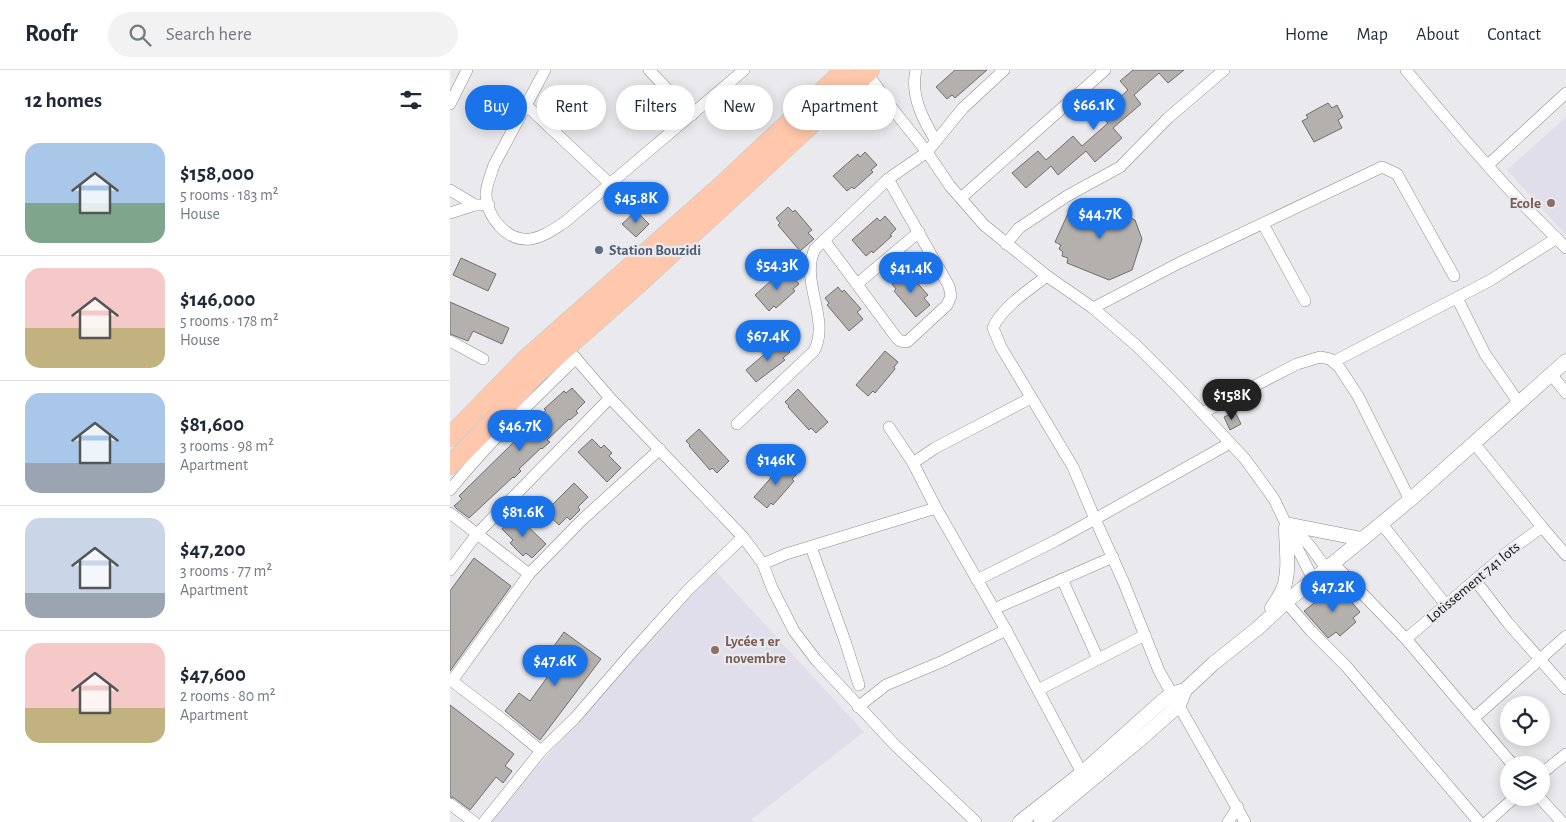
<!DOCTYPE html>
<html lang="en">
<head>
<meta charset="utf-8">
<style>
  body { margin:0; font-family:"Alegreya Sans",sans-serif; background:#f2f2f3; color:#1f2937; height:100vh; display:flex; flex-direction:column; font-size:19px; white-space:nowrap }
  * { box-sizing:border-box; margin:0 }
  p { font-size:16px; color:#747a83 }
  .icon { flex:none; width:28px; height:28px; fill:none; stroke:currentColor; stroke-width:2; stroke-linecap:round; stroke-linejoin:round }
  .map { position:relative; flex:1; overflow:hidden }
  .drawer { display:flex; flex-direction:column; background:#fff; width:450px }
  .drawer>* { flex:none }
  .banner { position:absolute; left:15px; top:15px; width:475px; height:45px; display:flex; gap:10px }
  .tools { position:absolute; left:1050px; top:626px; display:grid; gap:10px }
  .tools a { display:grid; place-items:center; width:50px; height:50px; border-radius:50%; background:#fff; box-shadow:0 2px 12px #0003; font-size:25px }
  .price { position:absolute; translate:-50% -42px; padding:0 11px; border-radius:18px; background:#1a73e8; color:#fff; font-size:16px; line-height:32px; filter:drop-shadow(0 1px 2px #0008) }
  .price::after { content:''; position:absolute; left:50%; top:30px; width:15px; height:11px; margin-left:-8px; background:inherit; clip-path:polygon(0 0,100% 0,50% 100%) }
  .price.current { background:#222; color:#fff }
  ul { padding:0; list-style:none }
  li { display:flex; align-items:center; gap:15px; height:125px; padding:0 25px }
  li+li { border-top:1px solid #e0e1e3 }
  li span { display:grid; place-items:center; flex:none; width:140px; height:100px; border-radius:15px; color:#555 }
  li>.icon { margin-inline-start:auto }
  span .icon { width:60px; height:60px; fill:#fffc; stroke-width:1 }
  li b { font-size:21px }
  h2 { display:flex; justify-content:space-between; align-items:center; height:60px; padding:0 25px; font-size:21px }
  .tag { padding:0 18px; border-radius:22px; background:#fff; box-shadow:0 2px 12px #0003; font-size:18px; line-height:45px }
  .tag.current { background:#1a73e8; color:#fff }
  header { display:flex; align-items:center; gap:30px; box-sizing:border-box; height:70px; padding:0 25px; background:#fff; border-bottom:1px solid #e0e1e3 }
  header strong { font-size:24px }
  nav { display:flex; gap:28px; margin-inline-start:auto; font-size:18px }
  .search { width:350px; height:45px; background:#f2f2f3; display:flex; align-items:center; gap:12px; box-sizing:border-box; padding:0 18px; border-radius:28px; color:#747a83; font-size:19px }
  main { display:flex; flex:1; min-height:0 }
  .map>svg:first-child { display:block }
  .built { fill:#dfdeea }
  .building { fill:#b4b0ae; stroke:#716d6b }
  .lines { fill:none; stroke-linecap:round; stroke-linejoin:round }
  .minor-casing { stroke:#8d8d91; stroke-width:12 }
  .tertiary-casing { stroke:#8d8d91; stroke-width:15 }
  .trunk-casing { stroke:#c6c6c6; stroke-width:20 }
  .minor { stroke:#fff; stroke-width:11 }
  .tertiary { stroke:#fff; stroke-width:14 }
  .trunk { stroke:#ffc8ac; stroke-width:19 }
  .education-dot { fill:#8d6e63; stroke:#eaeaee; stroke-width:2 }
  .service-dot { fill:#5c6f8a; stroke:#eaeaee; stroke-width:2 }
  .labels { text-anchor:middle; stroke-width:4.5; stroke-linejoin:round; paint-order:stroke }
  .education-label { font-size:15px; font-weight:bold; fill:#785e54; stroke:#eaeaee; text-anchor:end }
  .service-label { font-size:15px; font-weight:bold; fill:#4e5e75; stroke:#eaeaee; text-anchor:start }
  .street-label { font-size:15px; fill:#111012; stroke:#eaeaee }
</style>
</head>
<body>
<header>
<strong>Roofr</strong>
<div class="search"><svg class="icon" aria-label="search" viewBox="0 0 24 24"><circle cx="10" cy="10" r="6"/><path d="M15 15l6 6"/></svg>Search here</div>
<nav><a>Home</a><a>Map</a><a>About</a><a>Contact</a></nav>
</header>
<main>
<section class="drawer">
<h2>12 homes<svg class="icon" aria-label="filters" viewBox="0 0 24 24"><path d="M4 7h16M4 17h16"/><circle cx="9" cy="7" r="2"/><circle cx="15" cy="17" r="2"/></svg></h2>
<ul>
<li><span style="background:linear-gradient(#a9c7e8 60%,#7fa58c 0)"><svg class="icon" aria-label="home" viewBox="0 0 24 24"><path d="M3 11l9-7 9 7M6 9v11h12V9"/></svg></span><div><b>$158,000</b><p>5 rooms · 183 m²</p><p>House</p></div></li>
<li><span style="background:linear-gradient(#f6c9c9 60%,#c2b280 0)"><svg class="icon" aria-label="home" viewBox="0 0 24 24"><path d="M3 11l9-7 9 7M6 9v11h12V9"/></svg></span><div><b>$146,000</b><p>5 rooms · 178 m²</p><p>House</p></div></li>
<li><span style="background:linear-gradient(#a9c7e8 70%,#9aa5b1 0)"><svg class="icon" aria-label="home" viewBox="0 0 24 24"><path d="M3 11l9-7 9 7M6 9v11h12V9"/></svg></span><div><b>$81,600</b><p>3 rooms · 98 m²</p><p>Apartment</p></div></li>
<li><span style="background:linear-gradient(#c9d6e8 75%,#9aa5b1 0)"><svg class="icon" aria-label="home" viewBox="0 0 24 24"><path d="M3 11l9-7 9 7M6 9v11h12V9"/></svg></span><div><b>$47,200</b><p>3 rooms · 77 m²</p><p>Apartment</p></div></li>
<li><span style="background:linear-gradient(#f6c9c9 65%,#c2b280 0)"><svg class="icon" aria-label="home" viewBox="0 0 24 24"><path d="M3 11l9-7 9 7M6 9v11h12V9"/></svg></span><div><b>$47,600</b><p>2 rooms · 80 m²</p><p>Apartment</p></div></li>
</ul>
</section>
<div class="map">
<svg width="1116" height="752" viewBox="0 0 1116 752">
  <rect width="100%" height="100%" fill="#eaeaee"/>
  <g class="built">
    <polygon points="1116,47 1116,165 1057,100"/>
    <polygon points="264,499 414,662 302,749 304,752 38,752"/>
  </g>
  <g class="building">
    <polygon points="505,0 537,0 505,28 502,25 497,29 486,17"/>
    <polygon points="683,0 734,0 718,13 709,3 684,25 691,34 663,58 672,68 645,92 636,81 608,105 601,96 576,118 562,103 588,81 596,90 623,66 632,76 658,53 650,45 678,20 670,11"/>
    <polygon points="878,33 882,38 887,35 893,47 888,50 892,58 864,72 852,51 858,48 856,45"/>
    <polygon points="415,82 427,95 421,100 423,102 404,119 402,117 397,121 383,106 408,84 410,87"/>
    <polygon points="646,131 685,150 692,169 682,200 659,210 617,193 618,188 612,186 613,182 609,179 611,175 605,172 621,137 626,139 628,133 636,138 637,132 644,135"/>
    <polygon points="338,137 343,142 345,140 362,160 358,163 364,169 350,181 328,155 330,153 326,148"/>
    <polygon points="186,141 199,154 186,167 172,154"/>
    <polygon points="435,146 446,159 440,165 442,166 423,183 422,181 416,186 402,170 427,148 430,151"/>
    <polygon points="11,188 46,204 38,221 3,205"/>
    <polygon points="337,201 349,214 343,219 345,221 326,238 324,236 319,241 305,225 330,203 332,206"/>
    <polygon points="454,203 459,208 461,206 478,225 474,228 480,235 466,247 444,221 446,219 442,214"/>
    <polygon points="388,217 392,222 394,220 411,239 407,242 413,249 399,261 377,235 379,233 375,228"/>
    <polygon points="0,232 59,258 52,274 23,261 18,271 0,264"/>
    <polygon points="330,271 340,282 333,288 335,290 306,312 296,300"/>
    <polygon points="435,281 448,292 444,297 445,299 425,323 423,321 418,326 406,315"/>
    <polygon points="122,318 135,332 126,341 128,343 120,350 119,349 97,370 100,372 92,379 91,378 69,399 71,401 64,408 63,407 19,448 7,439 4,436 12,429 9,426 67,369 66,368 96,340 94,339 114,321 116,323"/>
    <polygon points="348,319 378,352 366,363 361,358 359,360 338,337 339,336 335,332"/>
    <polygon points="785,342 791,354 780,360 774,347"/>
    <polygon points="249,359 279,391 267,403 262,398 260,400 239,376 240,375 236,371"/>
    <polygon points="142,369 151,378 154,375 162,383 159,386 171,398 157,412 128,382"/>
    <polygon points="334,393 347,404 342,409 344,411 323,435 321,433 317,438 304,427"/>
    <polygon points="124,413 138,427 128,437 130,440 120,450 117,447 109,455 95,442"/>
    <polygon points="66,445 96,474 82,488 76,483 73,486 60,473 63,470 52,459"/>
    <polygon points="24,488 61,516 0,601 0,521"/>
    <polygon points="887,515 910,542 903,548 906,552 890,566 886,562 878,568 854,541"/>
    <polygon points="114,562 151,589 90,670 55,641 69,623 80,631 109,591 99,583"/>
    <polygon points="0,635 64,684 55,696 62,701 53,713 46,707 20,740 4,728 0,727"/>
  </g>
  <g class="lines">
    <defs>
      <g id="minor">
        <path d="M 95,0 L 44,95 C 41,105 36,115 36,125 C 37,147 57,172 81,169 C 94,167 104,159 115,152 L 294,0"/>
        <polyline points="199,0 242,45"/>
        <polyline points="415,0 445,42 477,82 500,116 534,155 597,206 643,238 687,276 728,317 795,389 824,429 835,452 841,455 860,476 876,498"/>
        <path d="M 466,0 C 460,25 473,50 486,71"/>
        <path d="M 956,0 C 992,44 1029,87 1067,128 C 1083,145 1100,161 1116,178"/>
        <polyline points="0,34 17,0"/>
        <polyline points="76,35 159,113"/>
        <polyline points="1038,95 1116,23"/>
        <polyline points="0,120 25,135"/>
        <polyline points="511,128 655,0"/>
        <polyline points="0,143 25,135 39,135"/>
        <polyline points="813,154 855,231"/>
        <polyline points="374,170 446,267 450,271 457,272 497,235 501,226 499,216 438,109"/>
        <polyline points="556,174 569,158 617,126 670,97 718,48 774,0"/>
        <polyline points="407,214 469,162"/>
        <polyline points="1007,228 1035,284 1069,333"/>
        <polyline points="643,238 729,193 932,97 947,104 1004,206"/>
        <polyline points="0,271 33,289"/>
        <polyline points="116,277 160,328 293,467 313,494 322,518 344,561 366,590 444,674 526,752"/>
        <polyline points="883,292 1039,211 1107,168"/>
        <polyline points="1101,304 1116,323"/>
        <polyline points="581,328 485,378 463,393 486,438 556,560 632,703"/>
        <polyline points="752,343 847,294 870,287 880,289 889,297 908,326 960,430"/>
        <path d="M 287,354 L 364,281 C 381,249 349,211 365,179 L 438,109 L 477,82 L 513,38 L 554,0"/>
        <polyline points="439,357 463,393"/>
        <polyline points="1023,372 1092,457 1116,485"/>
        <polyline points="780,373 645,449 674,513 709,601 795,752"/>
        <path d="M 0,420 C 38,373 82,331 126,288"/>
        <polyline points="0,443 79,504 133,449 210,379"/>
        <polyline points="931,453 996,535"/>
        <polyline points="837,458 863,509"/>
        <polyline points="361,477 395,571 409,615"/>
        <polyline points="883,493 956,569 1063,695"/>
        <polyline points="313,494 336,484 486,438"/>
        <polyline points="0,500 27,464 160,328"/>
        <polyline points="79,504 2,611 52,649 91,681"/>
        <polyline points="612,509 648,589"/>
        <path d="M 527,510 L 605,471 L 645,449 L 623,397 L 551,277 L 543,258 C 551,238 580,219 597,206"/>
        <polyline points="1025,510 1058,553 1116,619"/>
        <polyline points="836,532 861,561 896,596 1029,752"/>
        <polyline points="544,539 663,487"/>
        <polyline points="956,569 1059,481 1092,457"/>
        <polyline points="588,620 695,565"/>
        <polyline points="408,637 436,615 493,591 556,560"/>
        <polyline points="1024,648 1116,566"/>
        <polyline points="1091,704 1116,684"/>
        <polyline points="1090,728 1112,752"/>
        <polyline points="0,734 24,752"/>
        <polyline points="34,752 91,681 125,648 183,581 238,520 293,467"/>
        <polyline points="778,752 788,737"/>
        <polyline points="1037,752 1064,728"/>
      </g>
      <g id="tertiary">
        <polyline points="841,455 912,469"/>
        <path d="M 822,538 C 826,532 831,525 834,517 C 840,498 836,477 836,457"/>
        <polyline points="570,752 632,703 709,634 721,624 735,620 764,593 808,558 836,532 960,430 1116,291"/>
        <polyline points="591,752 693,667 729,635 735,620"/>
      </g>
      <g id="trunk">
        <polyline points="0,367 75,290 270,117 395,0"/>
        <polyline points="0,395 37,358 83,307 187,215 420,0"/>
      </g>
    </defs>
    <use href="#minor" class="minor-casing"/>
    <use href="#tertiary" class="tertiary-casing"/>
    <use href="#trunk" class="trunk-casing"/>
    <use href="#minor" class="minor"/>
    <use href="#tertiary" class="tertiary"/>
    <use href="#trunk" class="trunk"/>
  </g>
  <g class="education-dot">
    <circle cx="1101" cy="133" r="5"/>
    <circle cx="265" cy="580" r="5"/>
  </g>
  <circle class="service-dot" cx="149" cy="180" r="5"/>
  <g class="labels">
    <g class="education-label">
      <text x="1091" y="138">Ecole</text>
      <text x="275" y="576" text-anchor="start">Lycée 1 er<tspan x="275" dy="17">novembre</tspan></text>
    </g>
    <g class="service-label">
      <text x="159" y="185">Station Bouzidi</text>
    </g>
    <g class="street-label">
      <text transform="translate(1023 512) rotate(-40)" y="5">Lotissement 741 lots</text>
    </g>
  </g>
</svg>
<div class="tools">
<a><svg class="icon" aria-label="locate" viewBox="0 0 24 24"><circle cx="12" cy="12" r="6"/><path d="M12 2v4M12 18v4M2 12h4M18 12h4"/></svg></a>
<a><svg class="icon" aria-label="layers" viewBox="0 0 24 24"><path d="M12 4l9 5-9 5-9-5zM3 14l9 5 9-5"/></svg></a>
</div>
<b class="price" style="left:644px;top:61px">$66.1K</b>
<b class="price" style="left:186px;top:154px">$45.8K</b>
<b class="price" style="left:650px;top:170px">$44.7K</b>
<b class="price" style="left:327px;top:221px">$54.3K</b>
<b class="price" style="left:461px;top:224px">$41.4K</b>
<b class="price" style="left:318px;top:292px">$67.4K</b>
<b class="price current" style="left:782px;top:351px">$158K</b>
<b class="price" style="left:70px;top:382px">$46.7K</b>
<b class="price" style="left:326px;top:416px">$146K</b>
<b class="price" style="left:73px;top:468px">$81.6K</b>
<b class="price" style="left:883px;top:543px">$47.2K</b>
<b class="price" style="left:105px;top:617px">$47.6K</b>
<div class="banner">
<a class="tag current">Buy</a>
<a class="tag">Rent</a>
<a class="tag">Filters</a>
<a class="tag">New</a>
<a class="tag">Apartment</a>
</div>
</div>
</main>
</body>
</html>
